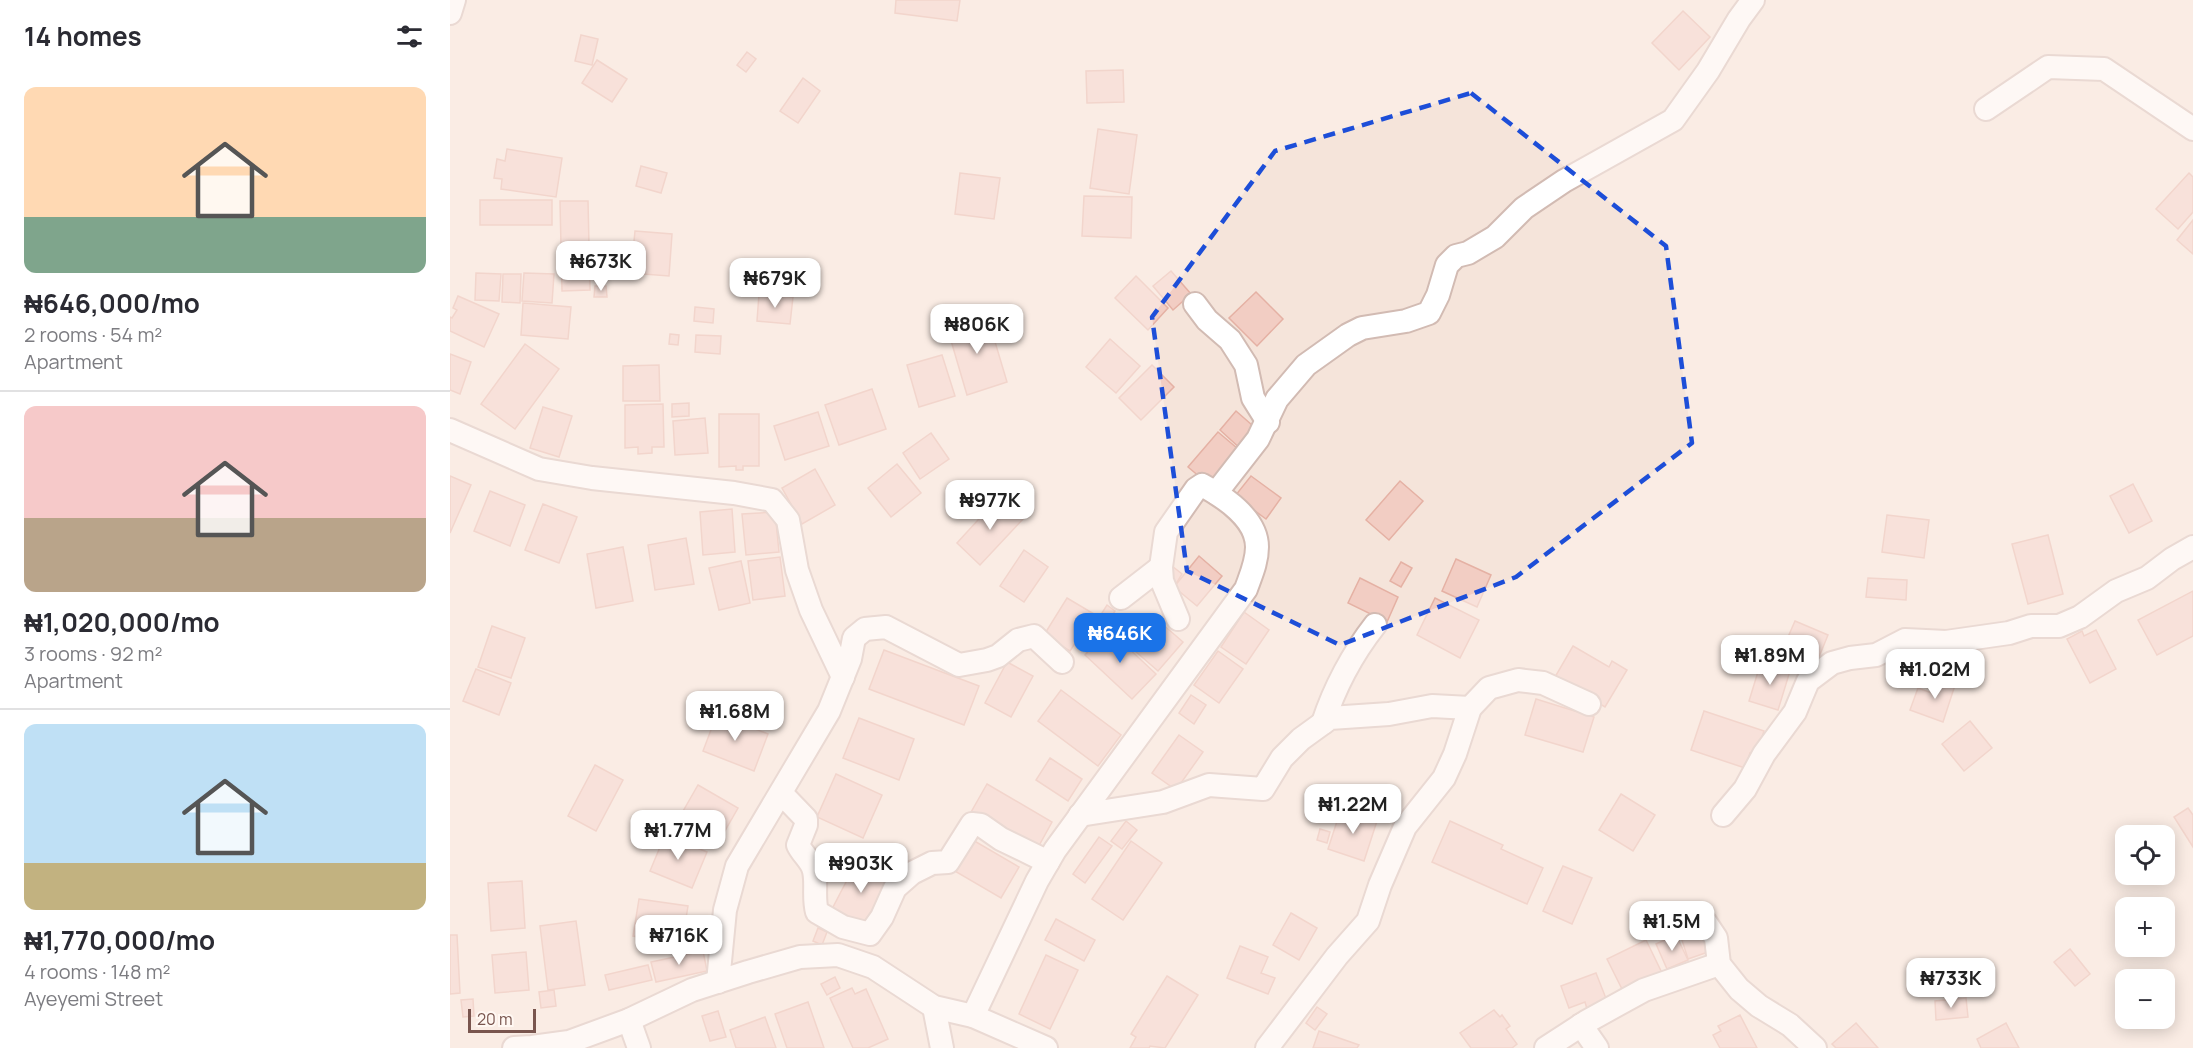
<!DOCTYPE html>
<html lang="en">
<head>
<meta charset="utf-8">
<style>
  body { margin:0; font-family:Manrope,sans-serif; background:#f2f2f3; color:#2b2b33; height:100vh; display:flex; flex-direction:column; font-size:22px; white-space:nowrap }
  * { box-sizing:border-box; margin:0 }
  p { font-size:20px; color:#7c7c81 }
  .icon { flex:none; width:33px; height:33px; fill:none; stroke:currentColor; stroke-width:2; stroke-linecap:round; stroke-linejoin:round }
  .map { position:relative; flex:1; overflow:hidden }
  .side { display:flex; flex-direction:column; background:#fff; width:450px }
  .side>* { flex:none }
  .fabs { position:absolute; left:1665px; top:825px; display:grid; gap:12px }
  .fabs a { display:grid; place-items:center; width:60px; height:60px; border-radius:12px; background:#fff; box-shadow:0 3px 15px #0003; font-size:30px }
  .scale { position:absolute; left:18px; bottom:15px; width:68px; box-sizing:border-box; padding-left:6px; border:3px solid #79554e; border-top:0; font-size:16px; line-height:21px; white-space:nowrap; color:#79554e; -webkit-text-stroke:4px #fff8f3; paint-order:stroke }
  .price { position:absolute; translate:-50% -51px; padding:0 14px; border-radius:12px; background:#fff; color:#222; font-size:20px; line-height:39px; filter:drop-shadow(0 2px 3px #0008) }
  .price::after { content:''; position:absolute; left:50%; top:36px; width:18px; height:14px; margin-left:-9px; background:inherit; clip-path:polygon(0 0,100% 0,50% 100%) }
  .price.active { background:#1a73e8; color:#fff }
  ul { padding:0; list-style:none }
  li { display:grid; align-content:center; gap:12px; height:318px; padding:0 24px }
  li+li { border-top:2px solid #e1e1e2 }
  li span { display:grid; place-items:center; height:186px; border-radius:12px; color:#555 }
  li>.icon { margin-inline-start:auto }
  span .icon { width:108px; height:108px; fill:#fffc; stroke-width:1 }
  li b { font-size:26px }
  h2 { display:flex; justify-content:space-between; align-items:center; height:72px; padding:0 24px; font-size:26px }
  main { display:flex; flex:1; min-height:0 }
  .map>svg:first-child { display:block }
  .residential { fill:#f5e4da; fill-rule:evenodd }
  .building { fill:#f2cdc3; stroke:#e5b1a4; stroke-width:1.5 }
  .lines { fill:none; stroke-linecap:round; stroke-linejoin:round }
  .minor-casing { stroke:#d2bbb3; stroke-width:26 }
  .minor { stroke:#fff; stroke-width:22 }
  .marked { fill:none; stroke:#1d4ed8; stroke-width:4.5; stroke-dasharray:12 8; stroke-linejoin:round }
</style>
</head>
<body>
<main>
<section class="side">
<h2>14 homes<svg class="icon" aria-label="filters" viewBox="0 0 24 24"><path d="M4 7h16M4 17h16"/><circle cx="9" cy="7" r="2"/><circle cx="15" cy="17" r="2"/></svg></h2>
<ul>
<li><span style="background:linear-gradient(#ffd9b3 70%,#7fa58c 0)"><svg class="icon" aria-label="home" viewBox="0 0 24 24"><path d="M3 11l9-7 9 7M6 9v11h12V9"/></svg></span><div><b>₦646,000/mo</b><p>2 rooms · 54 m²</p><p>Apartment</p></div></li>
<li><span style="background:linear-gradient(#f6c9c9 60%,#b9a48a 0)"><svg class="icon" aria-label="home" viewBox="0 0 24 24"><path d="M3 11l9-7 9 7M6 9v11h12V9"/></svg></span><div><b>₦1,020,000/mo</b><p>3 rooms · 92 m²</p><p>Apartment</p></div></li>
<li><span style="background:linear-gradient(#bfe0f5 75%,#c2b280 0)"><svg class="icon" aria-label="home" viewBox="0 0 24 24"><path d="M3 11l9-7 9 7M6 9v11h12V9"/></svg></span><div><b>₦1,770,000/mo</b><p>4 rooms · 148 m²</p><p>Ayeyemi Street</p></div></li>
</ul>
</section>
<div class="map">
<svg width="1743" height="1048" viewBox="0 0 1743 1048">
  <rect width="100%" height="100%" fill="#fdf3ec"/>
  <path class="residential" d="M 0,0 L 1743,0 L 1743,1048 L 0,1048 ZM 1676,836 L 1714,836 L 1714,874 L 1676,874 ZM 1676,908 L 1714,908 L 1714,946 L 1676,946 ZM 1676,980 L 1714,980 L 1714,1018 L 1676,1018 Z"/>
  <g class="building">
    <polygon points="446,0 510,0 507,21 445,13"/>
    <polygon points="1233,11 1260,37 1229,70 1202,43"/>
    <polygon points="131,35 148,39 142,65 125,61"/>
    <polygon points="297,52 306,59 296,72 287,65"/>
    <polygon points="147,60 177,79 162,102 132,83"/>
    <polygon points="673,70 674,102 637,103 636,71"/>
    <polygon points="353,78 370,91 348,123 330,111"/>
    <polygon points="648,129 687,135 679,194 640,188"/>
    <polygon points="57,149 112,158 106,197 51,189 52,179 44,178 47,159 55,161"/>
    <polygon points="191,166 217,173 211,193 186,186"/>
    <polygon points="510,173 550,178 544,219 505,214"/>
    <polygon points="1739,173 1743,177 1743,212 1728,229 1706,209"/>
    <polygon points="634,196 682,197 681,238 632,236"/>
    <rect x="30" y="200" width="72" height="25"/>
    <polygon points="110,201 138,201 140,290 112,291"/>
    <polygon points="1743,220 1743,254 1727,240"/>
    <polygon points="185,231 222,234 219,276 181,273"/>
    <polygon points="721,271 741,294 723,310 703,286"/>
    <polygon points="26,273 51,274 49,301 25,300"/>
    <polygon points="74,273 104,274 102,303 72,301"/>
    <polygon points="53,274 71,274 70,303 52,302"/>
    <polygon points="686,276 718,308 698,330 665,298"/>
    <polygon points="145,286 156,286 157,297 144,297"/>
    <polygon points="806,292 833,319 807,346 779,318"/>
    <polygon points="309,294 343,297 340,324 307,321"/>
    <polygon points="8,296 49,314 34,347 0,331 0,317 2,318 7,310 3,308"/>
    <polygon points="73,303 121,307 118,339 71,335"/>
    <polygon points="245,307 264,309 263,323 244,321"/>
    <polygon points="537,315 557,382 517,395 497,327"/>
    <polygon points="220,334 229,335 228,345 219,344"/>
    <polygon points="246,335 271,336 270,354 245,352"/>
    <polygon points="660,339 690,366 666,393 636,367"/>
    <polygon points="75,344 109,369 65,429 31,404"/>
    <polygon points="0,354 21,362 10,394 0,390"/>
    <polygon points="492,355 505,396 469,407 457,365"/>
    <polygon points="209,365 210,401 173,401 173,366"/>
    <polygon points="702,365 724,387 691,420 669,398"/>
    <polygon points="422,389 436,429 389,445 375,405"/>
    <polygon points="239,403 239,416 222,417 222,404"/>
    <polygon points="213,404 214,447 202,447 202,453 188,454 188,447 175,448 175,405"/>
    <polygon points="93,407 122,416 109,457 80,448"/>
    <polygon points="786,411 810,432 793,451 770,430"/>
    <polygon points="368,412 379,446 335,460 324,426"/>
    <polygon points="269,414 309,414 309,466 293,466 293,470 286,470 286,466 269,467"/>
    <polygon points="255,418 258,453 225,455 223,421"/>
    <polygon points="768,432 794,454 764,489 738,467"/>
    <polygon points="481,433 499,459 470,479 453,453"/>
    <polygon points="447,464 471,493 441,517 418,488"/>
    <polygon points="365,469 385,505 352,524 332,488"/>
    <polygon points="0,476 21,485 0,533"/>
    <polygon points="801,476 831,498 816,519 785,496"/>
    <polygon points="950,481 973,501 939,540 916,520"/>
    <polygon points="1683,484 1702,521 1679,533 1660,496"/>
    <polygon points="40,491 75,505 60,546 24,531"/>
    <polygon points="549,497 573,519 530,565 507,543"/>
    <polygon points="93,504 127,517 109,563 75,550"/>
    <polygon points="282,509 285,552 253,555 250,512"/>
    <polygon points="325,512 329,552 296,555 292,514"/>
    <polygon points="1437,515 1479,520 1474,558 1432,552"/>
    <polygon points="1598,535 1613,594 1578,604 1562,544"/>
    <polygon points="236,538 244,584 205,590 198,545"/>
    <polygon points="173,547 183,601 146,608 137,554"/>
    <polygon points="574,550 598,567 574,602 550,586"/>
    <polygon points="749,556 772,576 747,606 724,587"/>
    <polygon points="330,557 335,596 303,600 298,561"/>
    <polygon points="1006,559 1041,575 1027,607 992,591"/>
    <polygon points="291,561 300,603 269,610 259,568"/>
    <polygon points="951,562 962,568 951,587 940,581"/>
    <polygon points="722,566 732,574 726,584 715,576"/>
    <polygon points="910,578 948,597 937,622 898,603"/>
    <polygon points="1418,578 1457,580 1456,600 1416,597"/>
    <polygon points="1743,591 1743,636 1707,655 1688,620"/>
    <polygon points="617,598 644,614 620,651 594,635"/>
    <polygon points="985,598 1029,620 1010,658 967,635"/>
    <polygon points="657,605 665,611 658,622 650,616"/>
    <polygon points="794,612 819,630 796,664 771,647"/>
    <polygon points="1345,621 1378,635 1362,674 1328,660"/>
    <polygon points="710,622 733,642 708,671 685,651"/>
    <polygon points="42,626 75,638 61,678 28,667"/>
    <polygon points="658,629 706,674 682,699 635,655"/>
    <polygon points="1646,630 1666,669 1640,683 1617,639 1632,631 1634,636"/>
    <polygon points="687,632 694,637 687,646 680,640"/>
    <polygon points="1123,646 1159,667 1162,661 1177,670 1155,707 1105,677"/>
    <polygon points="434,650 529,686 514,725 419,689"/>
    <polygon points="768,651 793,669 769,703 744,685"/>
    <polygon points="557,662 583,676 561,717 535,703"/>
    <polygon points="1311,662 1340,671 1328,710 1299,701"/>
    <polygon points="26,669 61,683 49,715 13,701"/>
    <polygon points="1494,674 1507,679 1493,722 1460,710 1468,688 1487,695"/>
    <polygon points="611,690 671,735 648,766 588,721"/>
    <polygon points="741,695 756,705 744,724 729,713"/>
    <polygon points="1086,699 1144,717 1133,752 1075,735"/>
    <polygon points="1254,711 1314,731 1306,755 1300,753 1295,768 1241,750"/>
    <polygon points="267,714 318,734 304,771 253,751"/>
    <polygon points="409,718 464,739 449,780 393,758"/>
    <polygon points="1520,721 1542,748 1514,771 1492,744"/>
    <polygon points="729,735 753,752 726,790 702,773"/>
    <polygon points="600,758 632,779 618,801 586,780"/>
    <polygon points="145,765 173,780 146,831 118,816"/>
    <polygon points="386,774 432,795 413,838 367,817"/>
    <polygon points="537,784 602,822 586,851 520,814"/>
    <polygon points="248,785 288,808 268,843 228,820"/>
    <polygon points="1171,794 1205,815 1183,851 1149,830"/>
    <polygon points="1738,808 1743,815 1743,847 1724,817"/>
    <polygon points="891,809 927,821 914,861 878,849"/>
    <polygon points="676,821 687,830 672,849 661,841"/>
    <polygon points="1000,821 1053,845 1051,849 1093,868 1077,904 982,862"/>
    <polygon points="870,829 880,832 877,843 867,840"/>
    <polygon points="215,835 257,852 242,888 200,871"/>
    <polygon points="649,837 662,846 635,883 623,874"/>
    <polygon points="521,839 569,867 551,898 503,870"/>
    <polygon points="681,841 712,863 673,920 642,899"/>
    <polygon points="408,859 441,877 414,929 381,911"/>
    <polygon points="1113,866 1142,878 1122,924 1093,911"/>
    <polygon points="72,881 75,928 41,931 38,883"/>
    <polygon points="189,899 238,906 232,943 183,936"/>
    <polygon points="841,913 867,928 849,960 823,945"/>
    <polygon points="606,919 645,940 634,961 595,940"/>
    <polygon points="126,921 135,985 98,990 90,926"/>
    <polygon points="368,928 377,932 372,945 363,941"/>
    <polygon points="1255,932 1261,951 1238,959 1232,940"/>
    <polygon points="0,935 7,935 10,993 0,994"/>
    <polygon points="1226,935 1238,960 1217,969 1206,944"/>
    <polygon points="1196,940 1212,973 1174,993 1157,959"/>
    <polygon points="790,946 818,957 811,973 825,978 818,994 777,978"/>
    <polygon points="1620,949 1640,974 1625,986 1604,962"/>
    <polygon points="253,951 257,971 206,982 201,962"/>
    <polygon points="76,952 79,990 45,993 42,955"/>
    <polygon points="596,955 628,970 600,1029 569,1014"/>
    <polygon points="198,965 202,980 159,990 155,975"/>
    <polygon points="1146,973 1157,1001 1137,1009 1135,1002 1119,1008 1111,986"/>
    <polygon points="717,976 748,995 715,1048 700,1046 699,1048 680,1048 686,1037 681,1034"/>
    <polygon points="385,977 390,988 377,995 371,984"/>
    <polygon points="402,988 405,994 416,989 438,1039 418,1048 403,1048 380,998"/>
    <polygon points="104,990 106,1006 91,1008 89,992"/>
    <polygon points="1516,998 1518,1017 1486,1020 1485,1001"/>
    <polygon points="23,999 24,1016 13,1017 11,1000"/>
    <polygon points="358,1002 374,1048 337,1048 325,1014"/>
    <polygon points="867,1007 877,1014 865,1030 856,1023"/>
    <polygon points="1044,1010 1050,1017 1052,1015 1060,1026 1056,1029 1067,1044 1062,1048 1021,1048 1010,1033"/>
    <polygon points="268,1011 276,1037 260,1041 252,1016"/>
    <polygon points="1290,1015 1307,1048 1270,1048 1263,1035 1271,1031 1268,1026"/>
    <polygon points="315,1017 326,1048 286,1048 280,1030"/>
    <polygon points="1406,1023 1428,1048 1386,1048 1382,1044"/>
    <polygon points="1556,1023 1569,1048 1531,1048 1527,1039"/>
    <polygon points="869,1031 909,1045 907,1048 863,1048"/>
  </g>
  <g class="lines">
    <defs>
      <g id="minor">
        <polyline points="0,13 4,0"/>
        <polyline points="1536,109 1598,67 1654,69 1743,129"/>
        <polyline points="745,304 757,320 780,340 796,365 803,398 818,422"/>
        <polyline points="0,430 89,469 142,478 284,493 322,500 338,520 347,570 361,610 393,677"/>
        <polyline points="766,493 808,439 827,399 856,365 898,335 912,328 956,321 979,313 988,295 997,265 1006,256 1018,253 1045,237 1074,208 1114,181 1223,120 1258,71 1289,19 1303,0"/>
        <polyline points="671,598 711,567"/>
        <path d="M 873,723 C 884,689 903,653 925,625"/>
        <path d="M 331,793 L 356,819 L 356,825 L 348,845 C 352,854 362,861 364,871 C 367,884 363,898 367,912 L 393,927 L 420,934 L 432,917 L 445,888 L 462,873 L 482,863 L 498,862 L 522,824 L 531,825 L 551,839 L 598,862"/>
        <polyline points="630,815 713,802 759,785 813,789 832,758 851,739 880,718 939,714 982,706 1020,708"/>
        <polyline points="1273,815 1295,789 1314,754 1345,712 1358,681 1382,663 1400,658 1426,655 1455,640 1496,642 1559,633 1581,626 1609,626 1630,617 1666,591 1697,578 1722,559 1743,547"/>
        <polyline points="1256,923 1266,938 1269,964 1289,989 1309,1006 1340,1025 1365,1048"/>
        <polyline points="268,982 275,910 287,866 379,711 400,659 404,638 415,629 436,627 509,665 537,660 548,656 568,640 584,636 612,662"/>
        <polyline points="484,1007 492,1048"/>
        <path d="M 523,1016 L 587,881 L 605,850 L 796,589 C 801,575 807,562 807,547 C 807,519 774,497 752,485 L 746,489 L 716,532 L 711,567 L 712,581 L 728,619"/>
        <polyline points="179,1020 189,1048"/>
        <polyline points="1131,1025 1147,1048"/>
        <polyline points="64,1048 82,1047 119,1042 179,1020 242,990 298,972 350,957 388,955 423,967 484,1007 523,1016 596,1048"/>
        <polyline points="817,1048 887,956 918,921 930,885 955,827 994,778 1005,754 1020,708 1039,688 1068,680 1093,683 1139,704"/>
        <polyline points="1096,1048 1136,1022 1194,990 1269,964"/>
      </g>
    </defs>
    <use href="#minor" class="minor-casing"/>
    <use href="#minor" class="minor"/>
  </g>
  <path d="M0 0H1743V1048H0ZM 1021,93 L 1216,246 L 1242,443 L 1066,577 L 890,645 L 737,571 L 702,317 L 825,151 Z" fill="#fdf3ec" fill-opacity=".55" fill-rule="evenodd"/>
  <path class="marked" d="M 1021,93 L 1216,246 L 1242,443 L 1066,577 L 890,645 L 737,571 L 702,317 L 825,151 Z"/>
</svg>
<div class="fabs">
<a><svg class="icon" aria-label="locate" viewBox="0 0 24 24"><circle cx="12" cy="12" r="6"/><path d="M12 2v4M12 18v4M2 12h4M18 12h4"/></svg></a>
<a>+</a>
<a>−</a>
</div>
<div class="scale">20 m</div>
<b class="price" style="left:151px;top:292px">₦673K</b>
<b class="price" style="left:325px;top:309px">₦679K</b>
<b class="price" style="left:527px;top:355px">₦806K</b>
<b class="price" style="left:540px;top:531px">₦977K</b>
<b class="price active" style="left:670px;top:664px">₦646K</b>
<b class="price" style="left:1320px;top:686px">₦1.89M</b>
<b class="price" style="left:1485px;top:700px">₦1.02M</b>
<b class="price" style="left:285px;top:742px">₦1.68M</b>
<b class="price" style="left:903px;top:835px">₦1.22M</b>
<b class="price" style="left:228px;top:861px">₦1.77M</b>
<b class="price" style="left:411px;top:894px">₦903K</b>
<b class="price" style="left:1222px;top:952px">₦1.5M</b>
<b class="price" style="left:229px;top:966px">₦716K</b>
<b class="price" style="left:1501px;top:1009px">₦733K</b>
</div>
</main>
</body>
</html>
